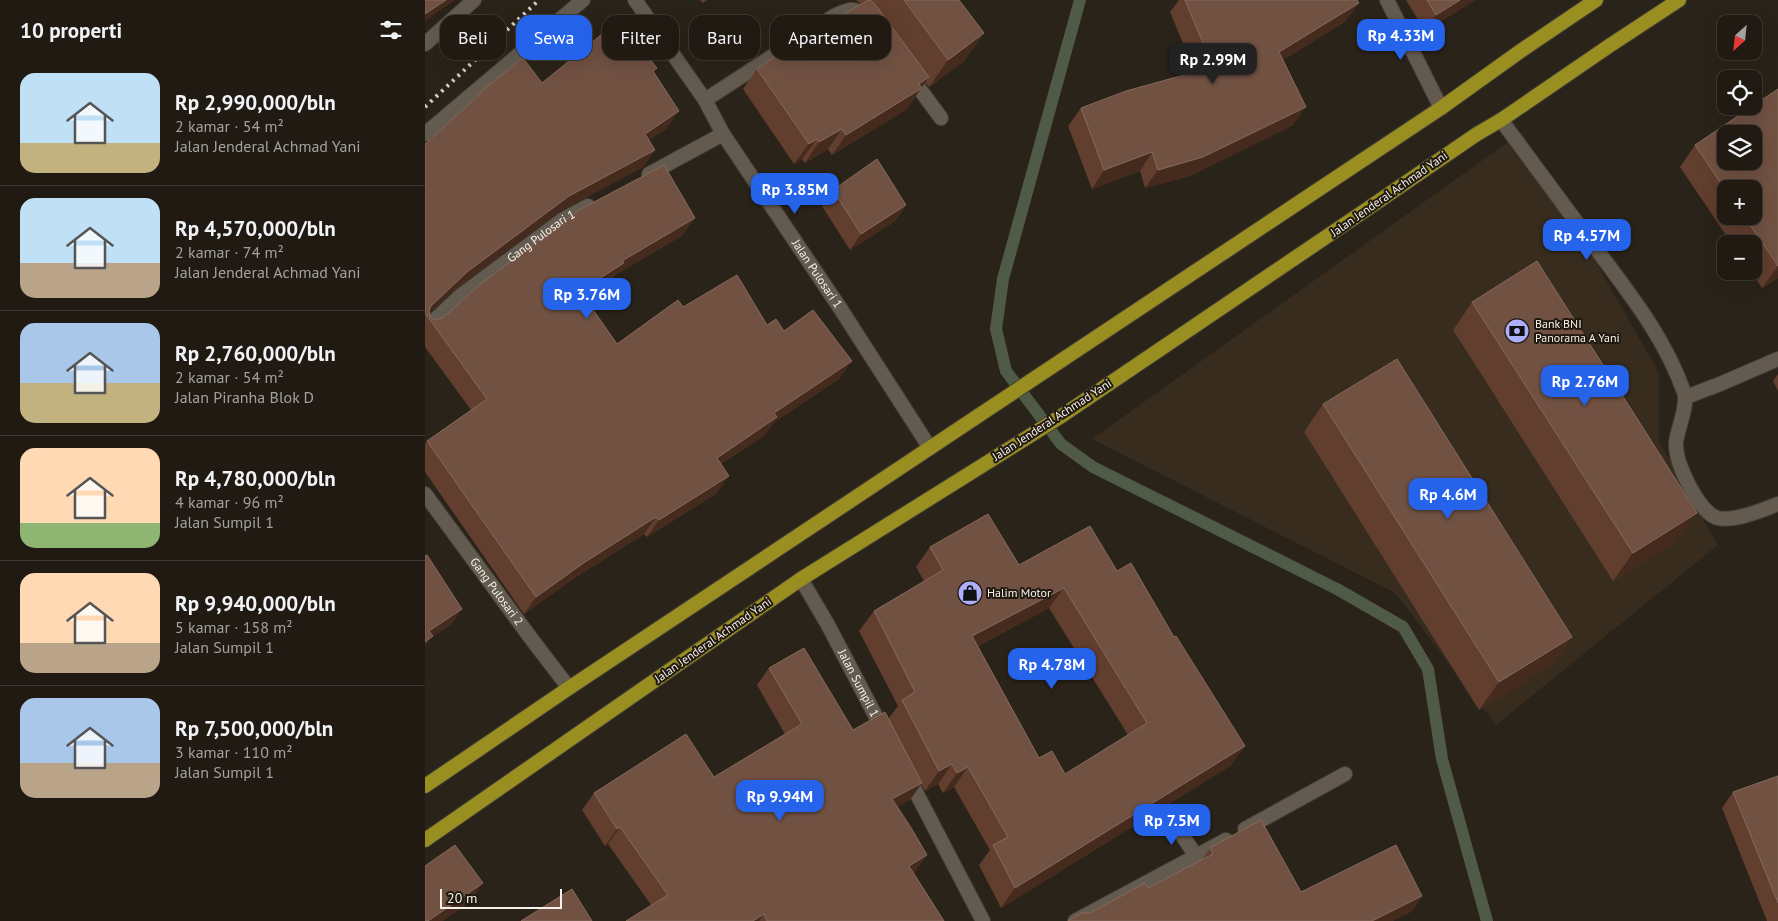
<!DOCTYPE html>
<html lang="id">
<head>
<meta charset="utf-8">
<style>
  body { margin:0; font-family:"PT Sans",sans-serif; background:#2d2721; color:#f1f3f6; height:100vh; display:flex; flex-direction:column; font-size:19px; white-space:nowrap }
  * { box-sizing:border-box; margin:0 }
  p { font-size:16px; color:#a2a1a0 }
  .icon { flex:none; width:28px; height:28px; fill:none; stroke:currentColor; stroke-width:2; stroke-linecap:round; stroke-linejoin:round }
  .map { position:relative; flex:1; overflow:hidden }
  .panel { display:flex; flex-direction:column; background:#201a13; width:425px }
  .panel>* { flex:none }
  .top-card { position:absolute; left:15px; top:15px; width:475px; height:45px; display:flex; gap:10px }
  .needle { width:32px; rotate:207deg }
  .fabs { position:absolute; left:1292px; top:15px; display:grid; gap:10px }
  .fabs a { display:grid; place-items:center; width:45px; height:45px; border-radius:10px; background:#201a13; box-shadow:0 5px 20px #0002,0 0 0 1px #3d3833; font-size:25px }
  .scale { position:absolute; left:15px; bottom:12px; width:122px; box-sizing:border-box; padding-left:5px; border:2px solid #f6f1ea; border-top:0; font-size:14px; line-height:18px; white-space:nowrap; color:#f6f1ea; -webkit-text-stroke:4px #201910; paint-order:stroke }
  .price { position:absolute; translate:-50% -42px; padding:0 11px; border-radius:10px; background:#2563eb; color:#fff; font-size:16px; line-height:32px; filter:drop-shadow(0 1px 2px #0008) }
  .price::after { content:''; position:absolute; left:50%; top:30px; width:15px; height:11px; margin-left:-8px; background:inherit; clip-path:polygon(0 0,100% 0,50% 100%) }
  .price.active { background:#222; color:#fff }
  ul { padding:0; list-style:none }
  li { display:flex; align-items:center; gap:15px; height:125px; padding:0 20px }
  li+li { border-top:1px solid #3d3833 }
  li span { display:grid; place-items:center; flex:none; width:140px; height:100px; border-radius:15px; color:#555 }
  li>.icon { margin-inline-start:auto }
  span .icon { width:60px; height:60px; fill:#fffc; stroke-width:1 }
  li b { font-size:21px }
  h2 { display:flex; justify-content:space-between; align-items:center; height:60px; padding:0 20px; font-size:21px }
  .tag { padding:0 18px; border-radius:15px; background:#201a13; box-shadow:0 5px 20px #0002,0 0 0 1px #3d3833; font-size:18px; line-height:45px }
  .tag.active { background:#2563eb; color:#fff }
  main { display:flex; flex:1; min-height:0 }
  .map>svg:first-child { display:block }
  .built { fill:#372c1d }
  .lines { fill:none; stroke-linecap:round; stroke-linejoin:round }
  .stream { stroke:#4f5b46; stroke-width:12 }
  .minor-casing { stroke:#453e37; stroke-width:16 }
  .tertiary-casing { stroke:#453e37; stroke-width:16 }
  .primary-casing { stroke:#453e37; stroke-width:16 }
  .minor { stroke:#645b50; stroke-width:14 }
  .tertiary { stroke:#645b50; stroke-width:14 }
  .primary { stroke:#998e20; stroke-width:14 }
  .rail { stroke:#d2cdc5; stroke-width:4; stroke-dasharray:2.5 5; stroke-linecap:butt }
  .wall { fill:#613e2d; fill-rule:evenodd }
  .shaded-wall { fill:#442b1d }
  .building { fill:#715142; stroke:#866a5c; fill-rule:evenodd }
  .labels { text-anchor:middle; stroke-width:4; stroke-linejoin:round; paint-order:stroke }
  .street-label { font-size:12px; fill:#f6f1ea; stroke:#201910 }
  .poi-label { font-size:12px; fill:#f6f1ea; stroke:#201910; text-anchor:start }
</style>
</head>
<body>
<main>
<section class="panel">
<h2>10 properti<svg class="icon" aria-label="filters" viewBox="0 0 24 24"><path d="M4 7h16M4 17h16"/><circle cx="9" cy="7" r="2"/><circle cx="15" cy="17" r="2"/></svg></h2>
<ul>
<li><span style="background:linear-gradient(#bfe0f5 70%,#c2b280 0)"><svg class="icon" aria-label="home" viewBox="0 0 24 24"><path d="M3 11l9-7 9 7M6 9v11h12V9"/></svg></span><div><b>Rp 2,990,000/bln</b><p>2 kamar · 54 m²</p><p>Jalan Jenderal Achmad Yani</p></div></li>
<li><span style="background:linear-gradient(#bfe0f5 65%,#b9a48a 0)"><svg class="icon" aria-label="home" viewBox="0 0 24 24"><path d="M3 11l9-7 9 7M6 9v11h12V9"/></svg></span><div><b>Rp 4,570,000/bln</b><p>2 kamar · 74 m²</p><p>Jalan Jenderal Achmad Yani</p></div></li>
<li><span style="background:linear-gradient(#a9c7e8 60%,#c2b280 0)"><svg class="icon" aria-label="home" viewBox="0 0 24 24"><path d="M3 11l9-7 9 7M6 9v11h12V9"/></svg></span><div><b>Rp 2,760,000/bln</b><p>2 kamar · 54 m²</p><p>Jalan Piranha Blok D</p></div></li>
<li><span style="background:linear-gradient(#ffd9b3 75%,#8fb573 0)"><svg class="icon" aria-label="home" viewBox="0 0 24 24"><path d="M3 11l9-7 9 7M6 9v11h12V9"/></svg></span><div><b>Rp 4,780,000/bln</b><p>4 kamar · 96 m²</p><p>Jalan Sumpil 1</p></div></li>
<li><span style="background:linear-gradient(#ffd9b3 70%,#b9a48a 0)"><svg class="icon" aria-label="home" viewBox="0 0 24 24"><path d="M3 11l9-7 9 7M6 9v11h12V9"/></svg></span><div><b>Rp 9,940,000/bln</b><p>5 kamar · 158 m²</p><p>Jalan Sumpil 1</p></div></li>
<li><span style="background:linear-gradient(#a9c7e8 65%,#b9a48a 0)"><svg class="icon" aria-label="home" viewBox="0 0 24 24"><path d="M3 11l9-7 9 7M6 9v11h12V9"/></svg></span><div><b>Rp 7,500,000/bln</b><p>3 kamar · 110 m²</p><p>Jalan Sumpil 1</p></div></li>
</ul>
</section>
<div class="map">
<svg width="1353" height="921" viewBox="0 0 1353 921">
  <rect width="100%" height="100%" fill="#2a2319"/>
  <polygon class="built" points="1097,132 1234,373 1234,441 1293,545 1071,725 970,593 667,439"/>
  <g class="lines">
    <polyline class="stream" points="655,0 578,279 571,329 581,371 636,444 668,467 912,589 978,627 1003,669 1017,759 1062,921"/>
    <defs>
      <g id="minor">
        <path id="s1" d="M 210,0 L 280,100 L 298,134 L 415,308 L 505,448"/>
        <polyline points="0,44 49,0"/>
        <polyline points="485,76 516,118"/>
        <path d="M 280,100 L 409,16 C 424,9 430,5 442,19"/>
        <path d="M 1076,120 C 1109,164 1142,209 1175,254 C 1208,298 1240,339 1259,392 C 1264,405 1252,429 1251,443 C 1250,463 1271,505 1288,516 C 1303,525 1337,510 1353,504"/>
        <polyline points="0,134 158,0"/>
        <polyline points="224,174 298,134"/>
        <path id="s2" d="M 0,329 L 35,296 L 137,220 L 163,206"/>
        <polyline points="1261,397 1295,384 1353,359"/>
        <path id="s3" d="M 0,494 L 105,637 L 144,688"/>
        <path id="s4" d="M 376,579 L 403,625 L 459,732"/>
        <polyline points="482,775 558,921"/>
        <polyline points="747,820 771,856"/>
        <polyline points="820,829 920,774"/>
        <polyline points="650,921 801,840"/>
      </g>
      <polyline id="tertiary" points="962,0 1016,108"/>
      <g id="primary">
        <polyline points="0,786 144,688 1016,108 1097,50 1171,0"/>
        <polyline points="0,840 376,579 638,415 929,218 1052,134 1076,120 1184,46 1254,0"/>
      </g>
    </defs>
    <use href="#minor" class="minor-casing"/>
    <use href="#tertiary" class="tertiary-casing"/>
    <use href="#primary" class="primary-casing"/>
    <use href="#minor" class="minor"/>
    <use href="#tertiary" class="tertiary"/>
    <use href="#primary" class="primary"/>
    <polyline class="rail" points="0,107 114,0"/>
  </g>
  <g class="wall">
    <polygon points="275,0 282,0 278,3"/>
    <polygon points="431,0 534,0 559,33 539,61 504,87 500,82 482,109 407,155 403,149 380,163 377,159 369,164 318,89 332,69 436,4"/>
    <polygon points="754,0 932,0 921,21 858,60 868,125 765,176 720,188 715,171 667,189 643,126 656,108 770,72 745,12"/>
    <polygon points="981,0 1050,0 1000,31"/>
    <polygon points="232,68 228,72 242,128 224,140 230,150 218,167 132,213 30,289 4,313 5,317 10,320 18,318 258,235 190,275 187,281 159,298 192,344 258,307 342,325 359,331 415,378 348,423 340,435 296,464 292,493 222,537 219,534 148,579 99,614 0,472 0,444 2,441 46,410 0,347 0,144 46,103 52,95 117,83"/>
    <path d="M 1353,89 L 1353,278 L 1337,288 L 1326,271 L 1329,271 L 1329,244 L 1307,244 L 1255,167 L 1270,145 ZM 1301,189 L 1329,216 L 1301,216 Z"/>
    <polygon points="408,190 481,205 470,221 425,250 397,206"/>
    <polygon points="1047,302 1252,541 1188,581 1028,330"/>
    <polygon points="1353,374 1353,391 1348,381"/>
    <polygon points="898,404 1147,637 1127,665 1054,710 879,432"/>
    <path d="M 505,547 L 594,565 L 692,571 L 749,637 L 820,746 L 805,766 L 576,908 L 554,865 L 565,850 L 529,787 L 518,793 L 513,784 L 500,791 L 496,784 L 485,800 L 472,807 L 490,872 L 488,873 L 519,921 L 201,921 L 226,905 L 183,844 L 180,846 L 157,810 L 169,793 L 289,777 L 360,734 L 332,685 L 344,668 L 428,730 L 463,719 L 473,706 L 434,631 L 449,611 L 499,581 L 491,567 ZM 624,608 L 703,735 L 640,774 L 614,758 L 553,646 Z"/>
    <polygon points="1353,776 1353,921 1342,921 1297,808 1308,792"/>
    <polygon points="785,848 876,892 997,896 987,911 967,921 643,921 665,913 723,888 777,860"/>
  </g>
  <g class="shaded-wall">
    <polygon points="21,0 30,0 0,21 0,14"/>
    <polygon points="1035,0 1050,0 1000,31 1011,15"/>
    <polygon points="934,3 921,21 841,71 854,52"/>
    <polygon points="559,33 539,61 504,87 523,60"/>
    <polygon points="504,77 482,109 407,155 421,135"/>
    <polygon points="881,107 868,125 765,176 720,188 733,170"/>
    <polygon points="254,111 242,128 208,151 220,134"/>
    <polygon points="417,129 403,149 380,163 394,142"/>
    <polygon points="392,139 377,159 369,164 384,144"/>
    <polygon points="230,150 218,167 132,213 30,289 2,315 0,313 6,306 42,272 144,196"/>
    <polygon points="727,152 715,171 667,189 679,170"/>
    <polygon points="481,205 470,221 425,250 436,234"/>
    <polygon points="270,218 258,235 190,275 187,281 143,308 155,291 197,261"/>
    <polygon points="1353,266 1353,278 1337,288"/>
    <polygon points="427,361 415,378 348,423 340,435 280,475 292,458 349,413"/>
    <polygon points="304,476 292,493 222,537 234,520"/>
    <polygon points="1272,513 1252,541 1188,581 1208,553"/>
    <polygon points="231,517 219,534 148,579 99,614 111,597 160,562"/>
    <polygon points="639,588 624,608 533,656 547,636"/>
    <polygon points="37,609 26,625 6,638 0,647 0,637 4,631"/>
    <polygon points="1147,637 1127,665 1054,710 1074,682"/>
    <polygon points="820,746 805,766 576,908 590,888"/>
    <polygon points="527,764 513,784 500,791 514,771"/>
    <polygon points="543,767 529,787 518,793 532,773"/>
    <polygon points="497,783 485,800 455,817 467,799"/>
    <polygon points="195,827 183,844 180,846 192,829"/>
    <polygon points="502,855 490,872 472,883 484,866"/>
    <polygon points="58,883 44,903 18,921 3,921"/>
    <polygon points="997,896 987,911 967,921 947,921"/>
    <polygon points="339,914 334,921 328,921"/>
  </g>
  <g class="building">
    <polygon points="0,0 21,0 0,14"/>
    <polygon points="443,0 445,0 449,3 504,77 494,84 497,88 421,135 417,129 394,142 392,139 384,144 332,69 395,26 396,28"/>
    <polygon points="479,0 534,0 559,33 523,60"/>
    <polygon points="760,0 932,0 934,3 854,52 881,107 778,157 733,170 727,152 679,170 656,108 701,91 788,67"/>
    <polygon points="1002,0 1035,0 1011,15"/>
    <polygon points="193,21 232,68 228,71 254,111 220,134 230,150 144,196 42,272 6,306 4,310 5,317 10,320 18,318 53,286 154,210 239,165 270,218 197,261 199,263 155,291 192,344 253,300 258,307 312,275 342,325 351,319 359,331 388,310 427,361 349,413 352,417 292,458 304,476 234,520 231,517 160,562 111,597 2,441 62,399 0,313 0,144 53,96 52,95 98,58 117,83"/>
    <path d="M 1353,89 L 1353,266 L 1319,216 L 1329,216 L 1329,189 L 1301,189 L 1301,191 L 1270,145 ZM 1301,134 L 1329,134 L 1329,161 L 1301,161 Z"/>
    <polygon points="452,159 481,205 436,234 408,190"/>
    <polygon points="1112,261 1272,513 1208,553 1047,302"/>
    <polygon points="972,359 1147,637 1074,682 898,404"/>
    <path d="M 563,514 L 594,565 L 665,526 L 692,571 L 706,563 L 749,637 L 751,636 L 820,746 L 590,888 L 568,845 L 583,837 L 543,767 L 532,773 L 527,764 L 514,771 L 477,700 L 490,692 L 449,611 L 518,570 L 505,547 ZM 639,588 L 722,723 L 640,774 L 627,751 L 614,758 L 547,636 Z"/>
    <polygon points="2,555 37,609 4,631 8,636 0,642 0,556"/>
    <polygon points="379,648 428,730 460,712 497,783 467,799 485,826 502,855 484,866 519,921 342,921 339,914 328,921 201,921 243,895 195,827 192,829 169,793 261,734 289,777 377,724 344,668"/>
    <polygon points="1353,776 1353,903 1308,792"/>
    <polygon points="836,820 876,892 971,845 997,896 947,921 643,921 657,913 665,913 720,883 723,888 788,854 785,848 788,846"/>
    <polygon points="30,845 58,883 3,921 0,921 0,866"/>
    <polygon points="147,889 167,921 96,921"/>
  </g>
  <defs>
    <symbol id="bank-disc" viewBox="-11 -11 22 22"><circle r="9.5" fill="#adaffb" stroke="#201910"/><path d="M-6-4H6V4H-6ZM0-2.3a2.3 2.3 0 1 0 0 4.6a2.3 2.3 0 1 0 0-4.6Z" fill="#111"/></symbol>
    <symbol id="shop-disc" viewBox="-11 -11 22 22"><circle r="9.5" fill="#adaffb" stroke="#201910"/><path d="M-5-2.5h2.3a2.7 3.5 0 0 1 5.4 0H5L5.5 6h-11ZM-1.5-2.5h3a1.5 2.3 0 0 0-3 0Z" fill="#111"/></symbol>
  </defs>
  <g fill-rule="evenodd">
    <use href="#bank-disc" x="1078" y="317" width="28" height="28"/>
    <use href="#shop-disc" x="531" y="579" width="28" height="28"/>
  </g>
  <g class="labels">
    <g class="street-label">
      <text transform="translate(964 194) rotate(-35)" y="4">Jalan Jenderal Achmad Yani</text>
      <text dy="4" stroke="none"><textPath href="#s2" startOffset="149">Gang Pulosari 1</textPath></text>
      <text dy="4" stroke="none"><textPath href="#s1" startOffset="329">Jalan Pulosari 1</textPath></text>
      <text transform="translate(627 420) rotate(-33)" y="4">Jalan Jenderal Achmad Yani</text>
      <text dy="4" stroke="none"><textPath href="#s3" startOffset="121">Gang Pulosari 2</textPath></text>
      <text transform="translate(288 640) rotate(-35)" y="4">Jalan Jenderal Achmad Yani</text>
      <text dy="4" stroke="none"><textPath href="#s4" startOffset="119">Jalan Sumpil 1</textPath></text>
    </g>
    <g class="poi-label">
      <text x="1110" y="328">Bank BNI<tspan x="1110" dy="14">Panorama A Yani</tspan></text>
      <text x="562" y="597">Halim Motor</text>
    </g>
  </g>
</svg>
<div class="fabs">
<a><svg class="needle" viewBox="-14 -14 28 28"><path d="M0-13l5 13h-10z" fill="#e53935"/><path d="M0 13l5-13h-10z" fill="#a2a1a0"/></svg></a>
<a><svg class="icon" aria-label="locate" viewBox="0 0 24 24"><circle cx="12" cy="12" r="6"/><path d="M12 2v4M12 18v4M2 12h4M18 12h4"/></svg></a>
<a><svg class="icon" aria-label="layers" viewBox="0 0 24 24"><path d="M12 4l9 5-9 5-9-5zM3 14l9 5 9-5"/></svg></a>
<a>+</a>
<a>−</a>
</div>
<div class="scale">20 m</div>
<b class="price" style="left:976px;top:61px">Rp 4.33M</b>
<b class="price active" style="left:788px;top:85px">Rp 2.99M</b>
<b class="price" style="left:370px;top:215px">Rp 3.85M</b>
<b class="price" style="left:1162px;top:261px">Rp 4.57M</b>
<b class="price" style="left:162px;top:320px">Rp 3.76M</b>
<b class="price" style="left:1160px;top:407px">Rp 2.76M</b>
<b class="price" style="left:1023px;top:520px">Rp 4.6M</b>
<b class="price" style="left:627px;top:690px">Rp 4.78M</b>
<b class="price" style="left:355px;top:822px">Rp 9.94M</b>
<b class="price" style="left:747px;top:846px">Rp 7.5M</b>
<div class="top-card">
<a class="tag">Beli</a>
<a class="tag active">Sewa</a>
<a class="tag">Filter</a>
<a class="tag">Baru</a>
<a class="tag">Apartemen</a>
</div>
</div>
</main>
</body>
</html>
